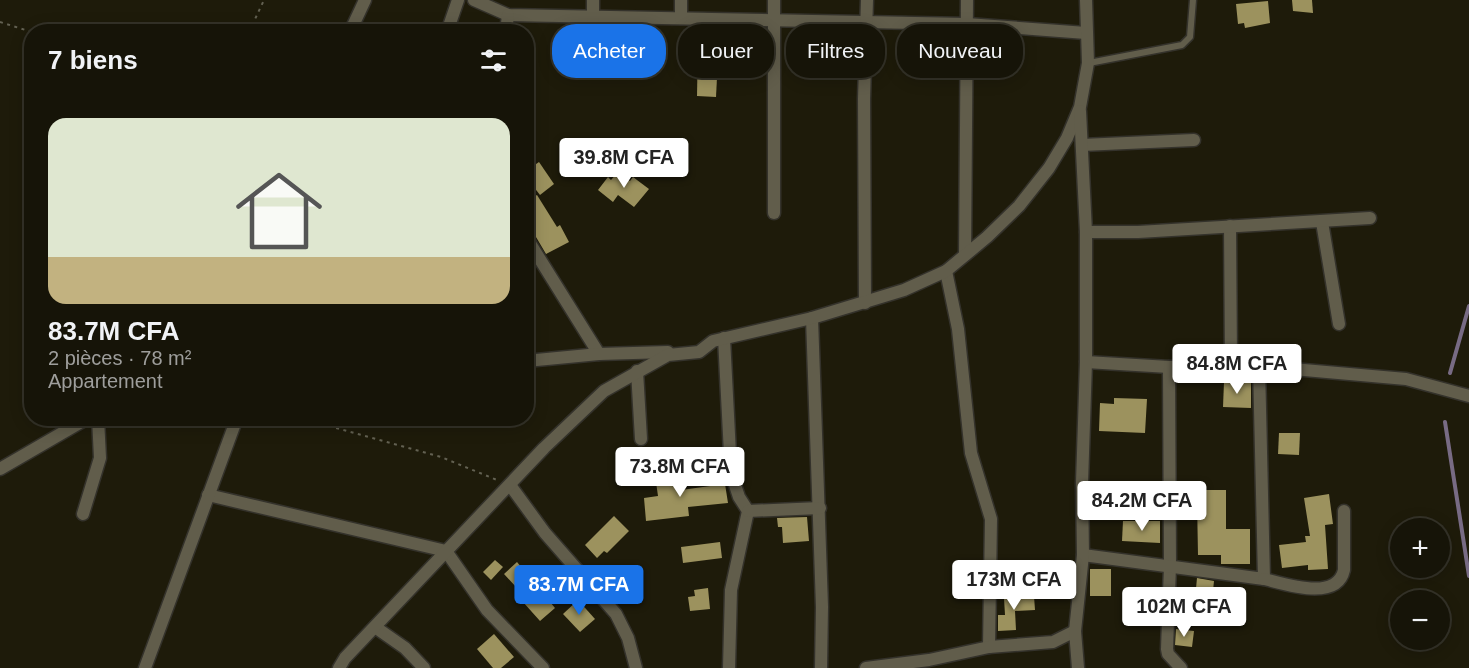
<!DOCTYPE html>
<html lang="fr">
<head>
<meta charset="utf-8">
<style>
  body { margin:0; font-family:Helvetica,sans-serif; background:#232116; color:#f1f3f6; height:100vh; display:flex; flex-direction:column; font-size:22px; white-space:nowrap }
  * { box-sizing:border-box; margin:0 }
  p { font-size:20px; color:#9e9e9c }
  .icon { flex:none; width:33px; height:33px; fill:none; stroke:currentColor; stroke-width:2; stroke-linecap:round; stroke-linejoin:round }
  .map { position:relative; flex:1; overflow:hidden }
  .details { position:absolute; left:24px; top:24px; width:510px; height:402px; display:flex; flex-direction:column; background:#161408; border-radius:24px; box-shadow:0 3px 15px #0003,0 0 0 2px #353329 }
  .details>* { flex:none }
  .hud { position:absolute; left:552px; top:24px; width:570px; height:54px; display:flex; gap:12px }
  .controls { position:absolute; left:1390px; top:518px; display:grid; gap:12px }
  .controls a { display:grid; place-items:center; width:60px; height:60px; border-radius:50%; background:#161408; box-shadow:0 3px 15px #0003,0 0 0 2px #353329; font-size:30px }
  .price { position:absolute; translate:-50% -51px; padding:0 14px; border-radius:6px; background:#fff; color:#222; font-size:20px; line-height:39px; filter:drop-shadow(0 2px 3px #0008) }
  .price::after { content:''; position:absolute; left:50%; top:36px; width:18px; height:14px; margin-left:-9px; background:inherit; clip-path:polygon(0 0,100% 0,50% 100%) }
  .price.on { background:#1a73e8; color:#fff }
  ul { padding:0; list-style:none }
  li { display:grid; align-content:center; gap:12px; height:318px; padding:0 24px }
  li span { display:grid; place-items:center; height:186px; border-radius:18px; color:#555 }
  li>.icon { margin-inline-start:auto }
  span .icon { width:108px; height:108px; fill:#fffc; stroke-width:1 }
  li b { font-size:26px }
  h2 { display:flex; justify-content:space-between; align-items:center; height:72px; padding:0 24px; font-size:26px }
  .chip { padding:0 21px; border-radius:24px; background:#161408; box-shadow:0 3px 15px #0003,0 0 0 2px #353329; font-size:21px; line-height:54px }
  .chip.on { background:#1a73e8; color:#fff }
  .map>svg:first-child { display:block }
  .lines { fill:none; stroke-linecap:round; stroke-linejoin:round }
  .stream { stroke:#786b84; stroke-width:4 }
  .building { fill:#9c925e }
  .service-casing { stroke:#34322b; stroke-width:9 }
  .minor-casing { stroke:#34322b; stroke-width:15 }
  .path { stroke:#636152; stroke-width:2; stroke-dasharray:3 4.5; stroke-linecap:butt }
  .service { stroke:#615d4b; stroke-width:6 }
  .minor { stroke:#615d4b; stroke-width:12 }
</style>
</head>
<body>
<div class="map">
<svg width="1469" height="668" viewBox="0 0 1469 668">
  <rect width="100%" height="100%" fill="#1e1b0a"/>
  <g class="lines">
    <g class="stream">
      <polyline points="1450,373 1469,306"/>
      <polyline points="1445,422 1469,576"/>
    </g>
  </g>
  <g class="building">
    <polygon points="1292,0 1312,0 1313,13 1293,11"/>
    <polygon points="1268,1 1270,23 1245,28 1244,23 1238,24 1236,4"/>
    <polygon points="642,28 643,50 629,51 627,29"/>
    <polygon points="698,39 719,39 716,97 697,96"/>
    <polygon points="539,162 554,184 540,195 526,177 526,171"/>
    <polygon points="618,172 630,181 633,177 649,189 634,207 618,195 613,202 598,190 608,177 611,180"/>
    <polygon points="537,195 557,227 560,225 569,242 546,254 526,220 526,201"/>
    <polygon points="1224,382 1251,383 1251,408 1223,407"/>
    <polygon points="1114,398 1147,399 1145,433 1099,431 1100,403 1114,404"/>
    <polygon points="1279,433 1300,433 1299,455 1278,454"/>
    <polygon points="679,472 681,490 725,484 728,503 688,507 689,516 646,521 644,498 658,496 655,475"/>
    <polygon points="1184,490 1226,490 1226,529 1250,529 1250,564 1221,564 1221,555 1198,555 1197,500 1184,500"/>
    <polygon points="1329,494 1333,524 1325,525 1328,569 1308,570 1308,565 1282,568 1279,545 1306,542 1305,536 1310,536 1304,498"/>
    <polygon points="614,516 629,531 607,553 604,551 597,558 585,545"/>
    <polygon points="807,517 809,541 783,543 782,527 778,527 777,518"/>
    <polygon points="1123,521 1160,521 1160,543 1122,541"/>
    <polygon points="720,542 722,558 683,563 681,547"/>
    <polygon points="495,560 503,567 491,580 483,572"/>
    <polygon points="517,562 555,608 540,621 523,602 527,599 504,574"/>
    <rect x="1090" y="569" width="21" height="27"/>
    <polygon points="1055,577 1056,590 1036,591 1035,578"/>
    <polygon points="1197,578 1214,581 1212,600 1195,599"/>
    <polygon points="708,588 710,609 690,611 688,597 695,596 694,590"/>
    <polygon points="1034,596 1035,610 1015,611 1016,630 998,631 998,615 1005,615 1004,598"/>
    <polygon points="578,600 595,619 580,632 563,614"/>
    <polygon points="1176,629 1194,631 1192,647 1175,645"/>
    <polygon points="494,634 514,657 501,668 493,668 477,649"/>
  </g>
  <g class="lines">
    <defs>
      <polyline id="service" points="1089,63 1182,45 1190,37 1193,0"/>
      <g id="minor">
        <polyline points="474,0 508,15 967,24 1086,33"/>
        <polyline points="593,0 593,18"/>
        <polyline points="681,0 681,18"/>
        <polyline points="350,32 365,0"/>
        <polyline points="447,32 458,0"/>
        <polyline points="506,32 508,15"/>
        <polyline points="1082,145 1194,140"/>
        <polyline points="774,213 774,0"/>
        <polyline points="1322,222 1339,324"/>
        <polyline points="1230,226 1231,364"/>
        <polyline points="1086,232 1138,232 1370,218"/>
        <polyline points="526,237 599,354"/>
        <polyline points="965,255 967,0"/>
        <polyline points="946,271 958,329 971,453 991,519 989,647"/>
        <polyline points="865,303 864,99 867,0"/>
        <polyline points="812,318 822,607 821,668"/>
        <polyline points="724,338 731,473 739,497 748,511 731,590 729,668"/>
        <polyline points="526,361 599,354 668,352"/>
        <polyline points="1086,362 1169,367 1259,366 1406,379 1469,396"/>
        <polyline points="1169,367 1170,566 1167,649 1168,654 1181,668"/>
        <polyline points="637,371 641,439"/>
        <polyline points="0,469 88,418"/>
        <polyline points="510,485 545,533 616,614 628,638 636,668"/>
        <polyline points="208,495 446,551 487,610 543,668"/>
        <polyline points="748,511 820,508"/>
        <polyline points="83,514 100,458 98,418"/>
        <polyline points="1083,555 1264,579 1259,366"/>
        <path d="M 1264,579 C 1285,584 1337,602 1344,570 L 1344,511"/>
        <polyline points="375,627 405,648 424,668"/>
        <polyline points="145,668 237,418"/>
        <polyline points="339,668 345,658 544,448 604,391 668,355 699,352 713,341 812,318 904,290 946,271 987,237 1019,206 1049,168 1067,138 1080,107 1088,63 1086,0"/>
        <polyline points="866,668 929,660 989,647 1053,642 1075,631"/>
        <polyline points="1078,668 1075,631 1083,555 1082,483 1086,362 1086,232 1080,111"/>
      </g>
    </defs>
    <use href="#service" class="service-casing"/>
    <use href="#minor" class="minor-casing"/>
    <g class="path">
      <polyline points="0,22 32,32"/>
      <polyline points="249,32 264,0"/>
      <polyline points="300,418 441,457 497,480"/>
    </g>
    <use href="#service" class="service"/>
    <use href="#minor" class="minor"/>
  </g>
</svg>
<div class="controls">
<a>+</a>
<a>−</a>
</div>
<b class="price" style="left:624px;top:189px">39.8M CFA</b>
<b class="price" style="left:1237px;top:395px">84.8M CFA</b>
<b class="price" style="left:680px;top:498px">73.8M CFA</b>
<b class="price" style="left:1142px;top:532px">84.2M CFA</b>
<b class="price" style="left:1014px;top:611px">173M CFA</b>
<b class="price on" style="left:579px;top:616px">83.7M CFA</b>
<b class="price" style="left:1184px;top:638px">102M CFA</b>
<div class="hud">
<a class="chip on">Acheter</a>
<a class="chip">Louer</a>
<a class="chip">Filtres</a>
<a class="chip">Nouveau</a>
</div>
<section class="details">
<h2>7 biens<svg class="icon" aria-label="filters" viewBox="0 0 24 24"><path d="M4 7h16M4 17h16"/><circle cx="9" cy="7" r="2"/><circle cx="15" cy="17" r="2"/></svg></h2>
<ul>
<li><span style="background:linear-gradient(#dfe7d0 75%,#c2b280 0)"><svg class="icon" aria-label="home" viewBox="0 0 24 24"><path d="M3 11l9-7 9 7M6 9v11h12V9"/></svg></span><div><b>83.7M CFA</b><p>2 pièces · 78 m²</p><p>Appartement</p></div></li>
</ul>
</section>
</div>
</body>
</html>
